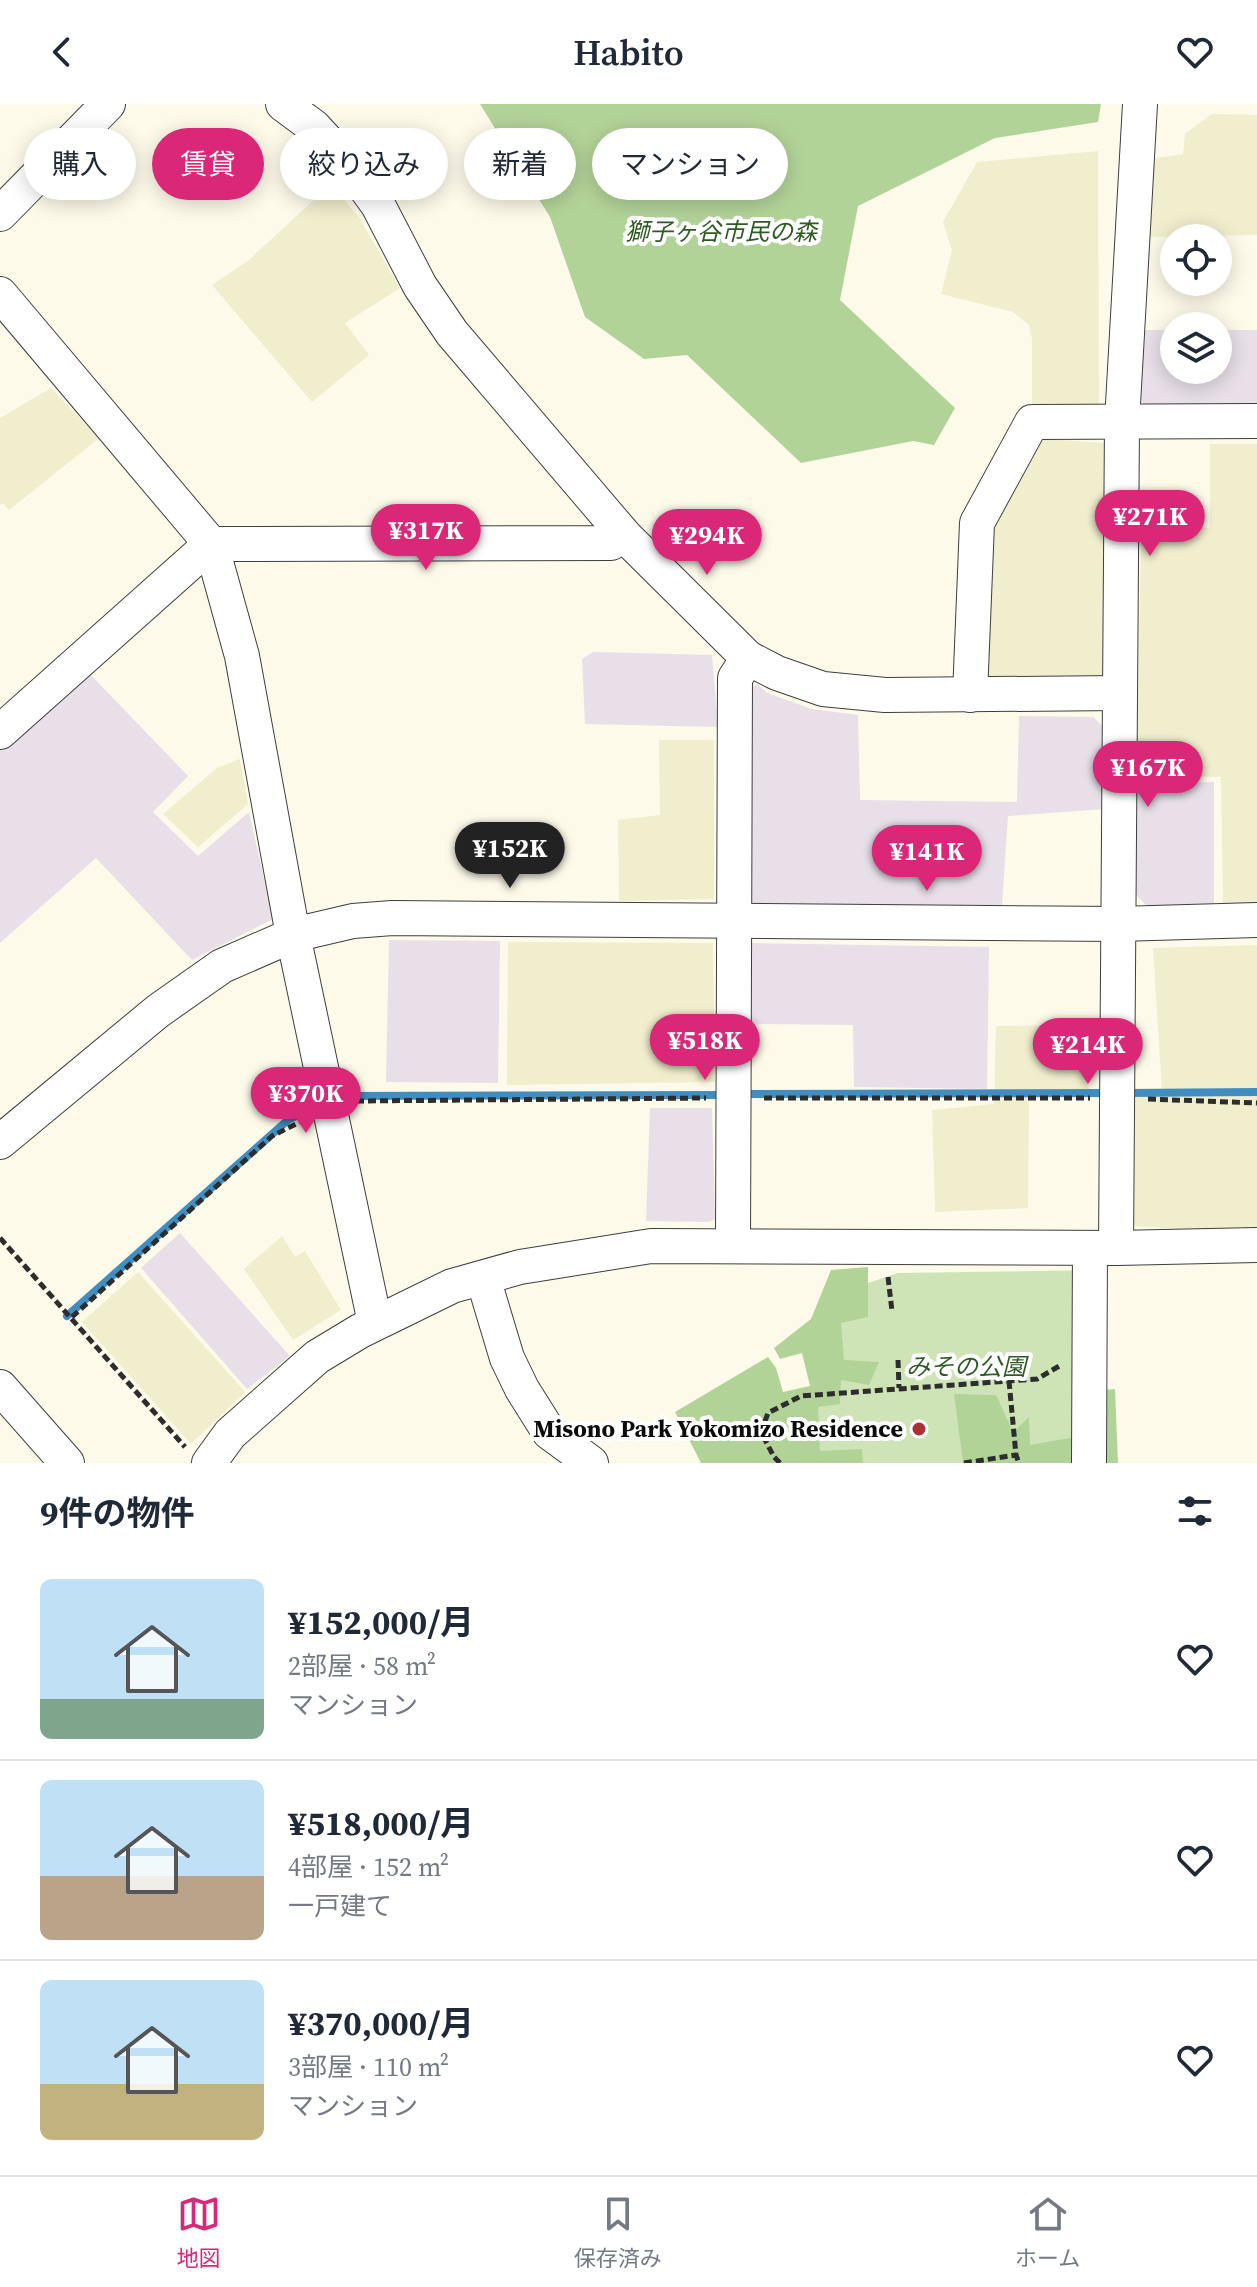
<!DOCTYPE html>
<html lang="ja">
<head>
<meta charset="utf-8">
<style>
  body { margin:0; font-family:"Source Serif 4","Noto Sans JP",serif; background:#f2f2f3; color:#1f2937; height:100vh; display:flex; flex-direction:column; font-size:30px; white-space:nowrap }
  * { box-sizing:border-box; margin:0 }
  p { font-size:26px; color:#747a83 }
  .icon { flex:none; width:44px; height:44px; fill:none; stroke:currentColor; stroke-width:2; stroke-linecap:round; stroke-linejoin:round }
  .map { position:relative; height:1359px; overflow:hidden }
  .sheet { display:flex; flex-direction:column; background:#fff; flex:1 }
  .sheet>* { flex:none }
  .banner { position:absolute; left:24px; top:24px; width:800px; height:72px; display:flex; gap:16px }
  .tools { position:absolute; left:1160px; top:120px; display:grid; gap:16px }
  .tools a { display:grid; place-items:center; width:72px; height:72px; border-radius:50%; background:#fff; box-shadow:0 4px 20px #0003; font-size:40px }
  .price { position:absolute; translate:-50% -68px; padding:0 18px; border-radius:28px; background:#db2777; color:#fff; font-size:26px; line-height:52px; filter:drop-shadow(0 2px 4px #0008) }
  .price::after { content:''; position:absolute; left:50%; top:48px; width:24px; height:18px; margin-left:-12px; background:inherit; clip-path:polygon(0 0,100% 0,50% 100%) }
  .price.selected { background:#222; color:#fff }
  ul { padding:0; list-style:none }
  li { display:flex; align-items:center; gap:24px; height:200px; padding:0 40px }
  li+li { border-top:2px solid #e0e1e3 }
  li span { display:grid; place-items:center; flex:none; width:224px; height:160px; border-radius:12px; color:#555 }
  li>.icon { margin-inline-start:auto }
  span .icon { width:96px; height:96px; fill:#fffc; stroke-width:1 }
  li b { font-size:34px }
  h2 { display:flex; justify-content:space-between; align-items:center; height:96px; padding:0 40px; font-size:34px }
  .tag { padding:0 28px; border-radius:36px; background:#fff; box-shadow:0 4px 20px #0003; font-size:28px; line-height:72px }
  .tag.selected { background:#db2777; color:#fff }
  header { display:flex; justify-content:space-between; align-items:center; height:104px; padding:0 40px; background:#fff; font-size:36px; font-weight:600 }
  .menu { display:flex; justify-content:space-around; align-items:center; height:112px; border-top:2px solid #e0e1e3; background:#fff; font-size:22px; color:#747a83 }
  .menu a { display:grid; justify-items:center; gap:4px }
  .menu .selected { color:#db2777 }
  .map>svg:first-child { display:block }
  .industrial { fill:#e8dfe9 }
  .farmland { fill:#f0eecd }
  .green { fill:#cee4b7 }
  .forest { fill:#b2d398 }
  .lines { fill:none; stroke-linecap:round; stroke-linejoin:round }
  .stream { stroke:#418dc0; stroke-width:8 }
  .minor-casing { stroke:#3e3e3e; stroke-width:36 }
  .path { stroke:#2d2d2d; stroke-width:5; stroke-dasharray:8 4; stroke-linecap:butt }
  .minor { stroke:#fff; stroke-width:34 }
  .poi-dot { fill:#ad3035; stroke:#fff; stroke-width:3 }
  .labels { text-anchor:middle; stroke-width:8; stroke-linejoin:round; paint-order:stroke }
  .park-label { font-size:24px; font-style:italic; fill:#2d5b22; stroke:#fff }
  .poi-label { font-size:24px; font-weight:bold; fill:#0b0b0b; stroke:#fff; text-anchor:end }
</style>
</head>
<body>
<header><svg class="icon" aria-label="back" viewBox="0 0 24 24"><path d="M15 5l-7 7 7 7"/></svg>Habito<svg class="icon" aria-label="heart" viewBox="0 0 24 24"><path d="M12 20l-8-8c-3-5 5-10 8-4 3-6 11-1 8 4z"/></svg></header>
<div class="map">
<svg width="1257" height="1359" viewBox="0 0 1257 1359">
  <rect width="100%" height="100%" fill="#fdfaea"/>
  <g class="industrial">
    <polygon points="1139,226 1174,226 1174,266 1218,266 1218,226 1257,226 1257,306 1148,304 1139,295"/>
    <polygon points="593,548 712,551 718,623 585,620 582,555"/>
    <polygon points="88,568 188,672 153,708 198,752 249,708 273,815 192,856 96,754 0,839 0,646"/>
    <polygon points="757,580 767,589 812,605 858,611 860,696 1017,698 1019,612 1093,613 1105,624 1104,705 1008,712 1002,801 756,801 746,794 750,586"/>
    <polygon points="1214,678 1214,799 1150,805 1132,787 1135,680"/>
    <polygon points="389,836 500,837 498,979 386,978"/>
    <polygon points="752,839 989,843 987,985 854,983 853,921 750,920 745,845"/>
    <polygon points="650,1004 712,1004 715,1115 709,1118 646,1117"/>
    <polygon points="180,1129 290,1252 247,1285 141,1164"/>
  </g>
  <g class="farmland">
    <polygon points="1212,10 1257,11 1257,131 1141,133 1148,55 1183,50 1185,30"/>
    <polygon points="1098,47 1099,303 1032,306 1032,235 1029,221 1013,208 941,190 952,146 943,118 977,58"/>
    <polygon points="331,80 360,115 400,184 345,219 369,251 312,298 212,181 249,156"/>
    <polygon points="51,284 99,334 9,406 3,399 0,401 0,314"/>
    <polygon points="1031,334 1105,339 1104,569 1096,579 980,579 987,418"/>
    <polygon points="1210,340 1257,340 1257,804 1223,804 1221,673 1137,671 1141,426 1210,424"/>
    <polygon points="659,636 714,636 714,795 619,797 618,716 660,711"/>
    <polygon points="240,655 248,700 198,743 163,710 217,664"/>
    <polygon points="508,838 713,839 715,978 507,981"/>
    <polygon points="1257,841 1257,1130 1134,1122 1135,989 1162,988 1153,844"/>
    <polygon points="1083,921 1089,986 1029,987 1028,1104 935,1108 932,1006 994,1000 996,922"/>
    <polygon points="282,1132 295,1153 305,1147 341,1206 293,1236 244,1165"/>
    <polygon points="138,1168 245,1288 191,1340 82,1218"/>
  </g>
  <polygon class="green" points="1104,1166 1104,1359 819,1359 817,1277 841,1188 898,1169"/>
  <g class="forest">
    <polygon points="480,0 1101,0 1098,18 995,34 858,102 840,196 955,304 934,341 913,337 801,359 687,251 644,255 585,213 550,113"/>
    <polygon points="868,1163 868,1213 841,1219 844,1256 879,1258 869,1281 841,1276 840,1300 818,1303 820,1347 862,1345 863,1359 701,1359 675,1308 768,1253 776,1264 783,1288 810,1282 802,1249 780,1255 774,1244 811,1215 831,1166"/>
    <polygon points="1115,1285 1118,1359 963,1359 954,1290 996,1291 1013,1328 1029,1313 1030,1341 1075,1333 1096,1287"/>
  </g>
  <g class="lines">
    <g class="stream">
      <polyline points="1126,989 1257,988"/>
      <polyline points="742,990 1108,989"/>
      <polyline points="334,992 724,991"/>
      <polyline points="67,1212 288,1016 322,999"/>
    </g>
    <defs>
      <g id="minor">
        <polyline points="283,0 314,23 349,61 378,101 420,182 452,229 625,432 748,554 777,569 823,585 885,591 1120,589"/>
        <polyline points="0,110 108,0"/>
        <polyline points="0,190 211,440 242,552 293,831 375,1219"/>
        <polyline points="970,591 977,419 1032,318 1257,317"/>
        <polyline points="0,628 211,440 611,439 625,432"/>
        <polyline points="0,1038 158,907 222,862 293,831 353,817 392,814 1118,820 1257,816"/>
        <polyline points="733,1141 735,574 748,554"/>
        <polyline points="1116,1144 1122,318 1140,0"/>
        <polyline points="483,1174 507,1254 522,1285 549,1328 591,1359"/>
        <polyline points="0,1283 67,1359"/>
        <polyline points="209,1359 230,1330 317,1253 360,1227 452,1182 520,1163 651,1142 1116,1144 1257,1141"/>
        <polyline points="1089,1359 1090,1144"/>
      </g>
    </defs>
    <use href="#minor" class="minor-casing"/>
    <g class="path">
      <polyline points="764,994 1090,994"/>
      <polyline points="1148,995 1257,999"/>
      <polyline points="356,997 706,994"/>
      <polyline points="0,1134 185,1343"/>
      <polyline points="888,1173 892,1207"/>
      <polyline points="72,1213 272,1032 302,1017"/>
      <polyline points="898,1256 899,1284"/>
      <polyline points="1009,1277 1016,1351 1019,1359"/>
      <polyline points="780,1359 774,1353 761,1328 768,1309 801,1292 1037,1275 1061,1261"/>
      <polyline points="964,1359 1016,1351"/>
    </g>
    <use href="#minor" class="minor"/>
  </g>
  <circle class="poi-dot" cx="919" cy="1325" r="8"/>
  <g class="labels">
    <g class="park-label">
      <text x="721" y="136">獅子ヶ谷市民の森</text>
      <text x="966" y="1271">みその公園</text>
    </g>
    <g class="poi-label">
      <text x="903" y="1333">Misono Park Yokomizo Residence</text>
    </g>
  </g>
</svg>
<div class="tools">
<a><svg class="icon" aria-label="locate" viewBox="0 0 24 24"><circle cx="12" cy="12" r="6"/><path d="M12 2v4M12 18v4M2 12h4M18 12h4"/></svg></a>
<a><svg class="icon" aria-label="layers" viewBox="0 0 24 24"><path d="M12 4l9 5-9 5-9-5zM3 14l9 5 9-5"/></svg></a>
</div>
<b class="price" style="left:1150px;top:454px">¥271K</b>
<b class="price" style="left:426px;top:468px">¥317K</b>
<b class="price" style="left:707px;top:473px">¥294K</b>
<b class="price" style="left:1148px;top:705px">¥167K</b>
<b class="price selected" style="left:510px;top:786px">¥152K</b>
<b class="price" style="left:927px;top:789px">¥141K</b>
<b class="price" style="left:705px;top:978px">¥518K</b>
<b class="price" style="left:1088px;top:982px">¥214K</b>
<b class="price" style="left:306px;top:1031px">¥370K</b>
<div class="banner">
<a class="tag">購入</a>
<a class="tag selected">賃貸</a>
<a class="tag">絞り込み</a>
<a class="tag">新着</a>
<a class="tag">マンション</a>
</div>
</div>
<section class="sheet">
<h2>9件の物件<svg class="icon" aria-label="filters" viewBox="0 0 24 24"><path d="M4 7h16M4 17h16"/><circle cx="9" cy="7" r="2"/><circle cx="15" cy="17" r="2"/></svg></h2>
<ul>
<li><span style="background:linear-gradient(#bfe0f5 75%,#7fa58c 0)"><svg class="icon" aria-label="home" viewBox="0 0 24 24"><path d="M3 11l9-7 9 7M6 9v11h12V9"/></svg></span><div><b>¥152,000/月</b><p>2部屋 · 58 m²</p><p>マンション</p></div><svg class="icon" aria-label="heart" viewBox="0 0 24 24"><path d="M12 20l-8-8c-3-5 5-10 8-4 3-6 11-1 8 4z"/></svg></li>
<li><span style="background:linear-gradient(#bfe0f5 60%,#b9a48a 0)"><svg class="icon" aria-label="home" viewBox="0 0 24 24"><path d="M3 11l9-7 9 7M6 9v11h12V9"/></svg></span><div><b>¥518,000/月</b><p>4部屋 · 152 m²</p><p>一戸建て</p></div><svg class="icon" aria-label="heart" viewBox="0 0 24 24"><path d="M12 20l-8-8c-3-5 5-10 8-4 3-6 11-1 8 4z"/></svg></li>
<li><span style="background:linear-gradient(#bfe0f5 65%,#c2b280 0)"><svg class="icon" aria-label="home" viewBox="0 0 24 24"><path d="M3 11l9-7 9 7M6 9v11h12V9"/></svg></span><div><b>¥370,000/月</b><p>3部屋 · 110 m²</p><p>マンション</p></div><svg class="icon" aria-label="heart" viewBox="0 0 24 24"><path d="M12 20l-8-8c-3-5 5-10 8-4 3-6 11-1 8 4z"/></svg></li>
</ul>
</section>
<nav class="menu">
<a class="selected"><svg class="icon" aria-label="map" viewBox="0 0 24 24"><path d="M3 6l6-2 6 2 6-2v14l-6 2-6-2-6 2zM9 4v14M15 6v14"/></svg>地図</a>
<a><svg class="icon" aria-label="saved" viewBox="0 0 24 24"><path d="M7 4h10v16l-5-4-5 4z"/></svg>保存済み</a>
<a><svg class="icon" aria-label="home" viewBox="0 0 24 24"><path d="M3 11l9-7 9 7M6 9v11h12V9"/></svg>ホーム</a>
</nav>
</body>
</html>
